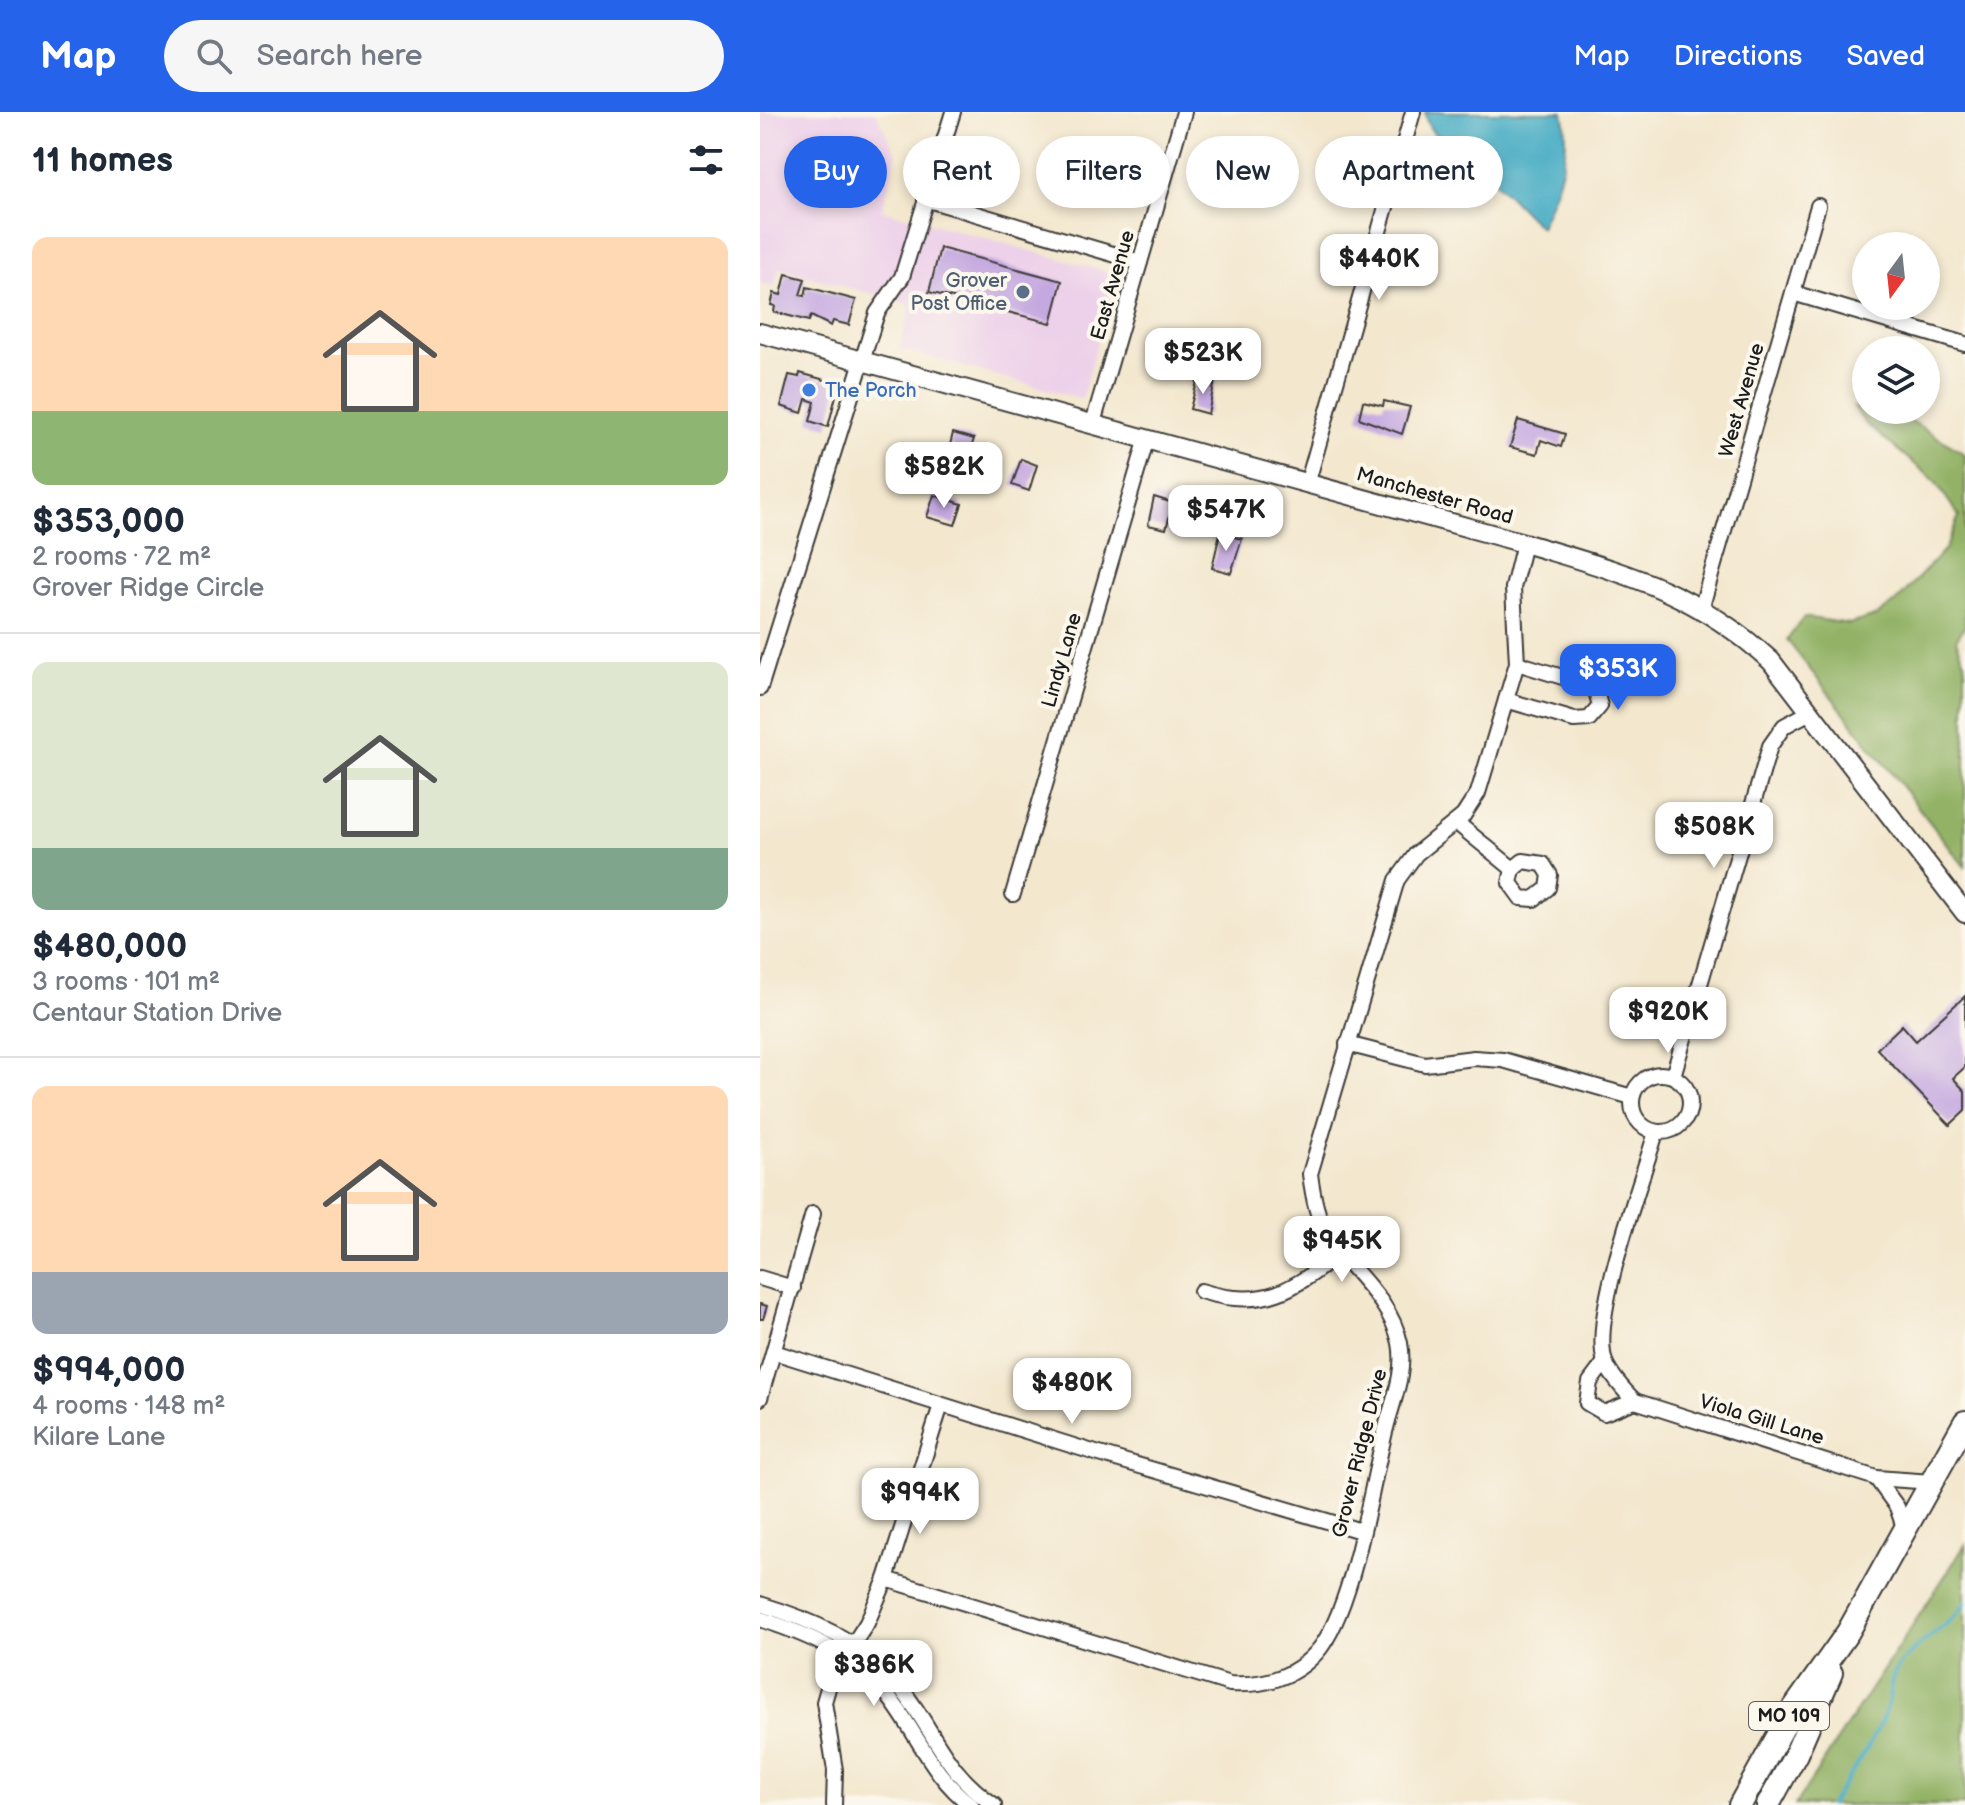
<!DOCTYPE html>
<html lang="en">
<head>
<meta charset="utf-8">
<style>
  body { margin:0; font-family:"Balsamiq Sans",sans-serif; background:#f6f6f7; color:#1f2937; height:100vh; display:flex; flex-direction:column; font-size:30px; white-space:nowrap }
  * { box-sizing:border-box; margin:0 }
  p { font-size:26px; color:#747a83 }
  .icon { flex:none; width:44px; height:44px; fill:none; stroke:currentColor; stroke-width:2; stroke-linecap:round; stroke-linejoin:round }
  .map { position:relative; flex:1; overflow:hidden }
  .side { display:flex; flex-direction:column; background:#fff; width:760px }
  .side>* { flex:none }
  .banner { position:absolute; left:24px; top:24px; width:760px; height:72px; display:flex; gap:16px }
  .needle { width:52px; rotate:195deg }
  .fabs { position:absolute; left:1092px; top:120px; display:grid; gap:16px }
  .fabs a { display:grid; place-items:center; width:88px; height:88px; border-radius:50%; background:#fff; box-shadow:0 4px 12px #0003; font-size:40px }
  .price { position:absolute; translate:-50% -68px; padding:0 18px; border-radius:16px; background:#fff; color:#222; font-size:26px; line-height:52px; filter:drop-shadow(0 2px 4px #0008) }
  .price::after { content:''; position:absolute; left:50%; top:48px; width:24px; height:18px; margin-left:-12px; background:inherit; clip-path:polygon(0 0,100% 0,50% 100%) }
  .price.selected { background:#2563eb; color:#fff }
  ul { padding:0; list-style:none }
  li { display:grid; align-content:center; gap:16px; height:424px; padding:0 32px }
  li+li { border-top:2px solid #e0e1e3 }
  li span { display:grid; place-items:center; height:248px; border-radius:16px; color:#555 }
  li>.icon { margin-inline-start:auto }
  span .icon { width:144px; height:144px; fill:#fffc; stroke-width:1 }
  li b { font-size:34px }
  h2 { display:flex; justify-content:space-between; align-items:center; height:96px; padding:0 32px; font-size:34px }
  .pill { padding:0 28px; border-radius:36px; background:#fff; box-shadow:0 4px 12px #0003; font-size:28px; line-height:72px }
  .pill.selected { background:#2563eb; color:#fff }
  header { display:flex; align-items:center; gap:48px; box-sizing:border-box; height:112px; padding:0 40px; background:#2563eb; color:#fff }
  header strong { font-size:38px }
  nav { display:flex; gap:44px; margin-inline-start:auto; font-size:28px }
  .search { width:560px; height:72px; background:#f6f6f7; display:flex; align-items:center; gap:20px; box-sizing:border-box; padding:0 28px; border-radius:44px; color:#747a83; font-size:30px }
  main { display:flex; flex:1; min-height:0 }
  .map>svg:first-child { display:block }
  .built { fill:#edd0e9 }
  .forest { fill:#93b266; stroke:#586741; stroke-width:2 }
  .water { fill:#43aac3; stroke:#306370; stroke-width:2 }
  .lines { fill:none; stroke-linecap:round; stroke-linejoin:round }
  .stream { stroke:#43aac3; stroke-width:4 }
  .building { fill:#c4a8e0 }
  .minor-casing { stroke:#3c3a37; stroke-width:18 }
  .tertiary-casing { stroke:#3c3a37; stroke-width:22 }
  .primary-casing { stroke:#3c3a37; stroke-width:26 }
  .minor { stroke:#fff; stroke-width:14 }
  .tertiary { stroke:#fff; stroke-width:18 }
  .primary { stroke:#fff; stroke-width:22 }
  .service-dot { fill:#5c6f8a; stroke:#fbf7ec; stroke-width:3 }
  .shop-dot { fill:#3f7fe0; stroke:#fbf7ec; stroke-width:3 }
  .labels { text-anchor:middle; stroke-width:8; stroke-linejoin:round; paint-order:stroke }
  .shield { fill:#fbf7ec; stroke:#5f5e5a; stroke-width:2 }
  .shield-label { font-size:18px; font-weight:bold; fill:#1c1c1c }
  .service-label { font-size:20px; fill:#4e5e75; stroke:#fbf7ec; text-anchor:end }
  .street-label { font-size:20px; fill:#1c1c1c; stroke:#fbf7ec }
  .shop-label { font-size:20px; fill:#366cbe; stroke:#fbf7ec; text-anchor:start }
</style>
</head>
<body>
<header>
<strong>Map</strong>
<div class="search"><svg class="icon" aria-label="search" viewBox="0 0 24 24"><circle cx="10" cy="10" r="6"/><path d="M15 15l6 6"/></svg>Search here</div>
<nav><a>Map</a><a>Directions</a><a>Saved</a></nav>
</header>
<main>
<section class="side">
<h2>11 homes<svg class="icon" aria-label="filters" viewBox="0 0 24 24"><path d="M4 7h16M4 17h16"/><circle cx="9" cy="7" r="2"/><circle cx="15" cy="17" r="2"/></svg></h2>
<ul>
<li><span style="background:linear-gradient(#ffd9b3 70%,#8fb573 0)"><svg class="icon" aria-label="home" viewBox="0 0 24 24"><path d="M3 11l9-7 9 7M6 9v11h12V9"/></svg></span><div><b>$353,000</b><p>2 rooms · 72 m²</p><p>Grover Ridge Circle</p></div></li>
<li><span style="background:linear-gradient(#dfe7d0 75%,#7fa58c 0)"><svg class="icon" aria-label="home" viewBox="0 0 24 24"><path d="M3 11l9-7 9 7M6 9v11h12V9"/></svg></span><div><b>$480,000</b><p>3 rooms · 101 m²</p><p>Centaur Station Drive</p></div></li>
<li><span style="background:linear-gradient(#ffd9b3 75%,#9aa5b1 0)"><svg class="icon" aria-label="home" viewBox="0 0 24 24"><path d="M3 11l9-7 9 7M6 9v11h12V9"/></svg></span><div><b>$994,000</b><p>4 rooms · 148 m²</p><p>Kilare Lane</p></div></li>
</ul>
</section>
<div class="map">
<svg width="1205" height="1693" viewBox="0 0 1205 1693">
  <rect width="100%" height="100%" fill="#fbf7ec"/>
  <filter id="ink" filterUnits="userSpaceOnUse"><feTurbulence type="fractalNoise" baseFrequency=".0125" numOctaves="2"/><feDisplacementMap in="SourceGraphic" scale="16" xChannelSelector="R" yChannelSelector="G"/><feConvolveMatrix kernelMatrix="1 2 1 2 8 2 1 2 1" color-interpolation-filters="sRGB"/></filter>
  <filter id="wash" filterUnits="userSpaceOnUse"><feTurbulence type="fractalNoise" baseFrequency=".006" numOctaves="4" result="noise"/><feDisplacementMap in="SourceGraphic" scale="32" xChannelSelector="R" yChannelSelector="G"/><feGaussianBlur stdDeviation="1.8" result="paint"/><feColorMatrix in="noise" values="0 0 0 0 0 0 0 0 0 0 0 0 0 0 0 0 0 1.4 0 .05"/><feComposite in="paint" operator="in"/></filter>
  <g filter="url(#wash)">
    <rect width="100%" height="100%" fill="#f3e7ce"/>
    <polygon class="built" points="0,0 115,0 137,42 122,98 356,162 322,287 140,237 151,193 19,156 14,175 0,171"/>
    <g class="forest">
      <polygon points="1094,295 1148,307 1205,342 1205,514 1196,528 1205,550 1205,755 1027,528 1044,505 1089,512 1116,504 1136,490 1186,436 1199,404 1174,368 1104,310"/>
      <polygon points="1205,1433 1205,1693 1035,1693"/>
    </g>
    <path class="water" d="M 665,0 L 803,0 C 813,40 796,80 780,115 C 757,93 735,68 711,48 C 695,35 666,26 665,0 Z"/>
    <g class="lines">
      <path class="stream" d="M 1070,1693 C 1091,1662 1113,1631 1127,1596 C 1131,1585 1129,1570 1135,1560 C 1150,1533 1195,1512 1205,1491"/>
    </g>
    <g id="blocks">
      <g class="building">
        <polygon points="180,136 302,169 291,211 169,180"/>
        <polygon points="26,162 45,167 40,183 45,184 47,175 96,188 89,213 73,209 71,214 51,204 49,209 14,200 15,194 11,193 14,181 21,183"/>
        <polygon points="40,261 79,272 68,315 50,309 55,290 46,287 42,301 21,294 29,263 39,265"/>
        <polygon points="438,266 455,269 448,302 430,297"/>
        <polygon points="603,289 623,294 624,289 650,295 642,322 599,306"/>
        <polygon points="758,308 805,322 801,335 781,328 777,342 750,335"/>
        <polygon points="193,321 214,327 204,357 191,352 196,335 190,333"/>
        <polygon points="261,347 277,353 269,379 252,373"/>
        <polygon points="158,349 182,358 175,378 151,370"/>
        <polygon points="174,383 202,392 195,413 167,405"/>
        <polygon points="394,385 413,391 406,417 388,413"/>
        <polygon points="460,421 482,427 471,461 452,456"/>
        <polygon points="1205,884 1205,955 1193,966 1205,979 1205,999 1190,1013 1117,937 1142,913 1156,929"/>
        <polygon points="0,1192 7,1194 3,1207 0,1207"/>
      </g>
    </g>
  </g>
  <g filter="url(#ink)">
    <use href="#blocks" fill-opacity="0" stroke="#3c3a37" stroke-width="2"/>
    <g class="lines">
      <defs>
        <g id="minor">
          <polyline points="165,87 380,150"/>
          <polyline points="1033,181 1205,232"/>
          <polyline points="333,311 424,0"/>
          <polyline points="548,369 653,0"/>
          <polyline points="942,494 1058,94"/>
          <polyline points="0,576 117,201 142,165 193,0"/>
          <polyline points="746,588 814,608 829,607 840,594 835,575 757,551"/>
          <polyline points="697,711 753,757 763,749 783,752 790,763 788,776 774,787 761,786 750,771 753,757"/>
          <polyline points="253,782 387,326"/>
          <polyline points="587,932 665,952 714,946 743,948 872,985"/>
          <circle cx="901" cy="991" r="29"/>
          <polyline points="913,964 1010,634 1024,614 1052,599"/>
          <path d="M 896,1020 C 882,1069 830,1205 845,1250 C 850,1262 865,1280 875,1289 L 1116,1366 L 1172,1370"/>
          <polyline points="0,1166 33,1176"/>
          <path d="M 441,1179 C 504,1199 533,1178 581,1140"/>
          <polyline points="14,1240 336,1341 601,1419"/>
          <polyline points="845,1250 830,1270 827,1291 844,1301 875,1289"/>
          <polyline points="0,1286 53,1102"/>
          <polyline points="1116,1366 1137,1395 1145,1418"/>
          <path d="M 126,1467 L 470,1572 C 503,1574 534,1566 557,1540 C 593,1499 611,1375 625,1320 C 632,1290 646,1262 640,1231 C 631,1188 592,1160 569,1126 C 557,1107 553,1084 550,1062 L 637,768 L 656,742 L 703,704 L 718,681 L 757,551 L 753,476 L 764,431"/>
          <path d="M 0,1492 C 49,1507 102,1529 136,1570 C 174,1615 181,1657 234,1693"/>
          <path d="M 0,1507 C 50,1523 96,1543 129,1585 C 158,1622 172,1664 211,1693"/>
          <polyline points="74,1693 75,1658 64,1590 71,1566 107,1511 126,1467 181,1293"/>
        </g>
        <path id="tertiary" d="M 0,221 L 764,431 C 863,461 932,477 1011,549 L 1205,801"/>
        <g id="primary">
          <polyline points="980,1693 1032,1599 1088,1520 1205,1310"/>
          <polyline points="1008,1693 1036,1642 1071,1561"/>
        </g>
      </defs>
      <use href="#minor" class="minor-casing"/>
      <use href="#tertiary" class="tertiary-casing"/>
      <use href="#primary" class="primary-casing"/>
      <use href="#minor" class="minor"/>
      <use href="#tertiary" class="tertiary"/>
      <use href="#primary" class="primary"/>
    </g>
  </g>
  <circle class="service-dot" cx="263" cy="180" r="8"/>
  <circle class="shop-dot" cx="49" cy="278" r="8"/>
  <g class="labels">
    <rect class="shield" x="989" y="1590" width="80" height="28" rx="6"/>
    <g class="shield-label">
      <text x="1029" y="1610">MO 109</text>
    </g>
    <g class="service-label">
      <text x="247" y="175">Grover<tspan x="247" dy="23">Post Office</tspan></text>
    </g>
    <g class="street-label">
      <text transform="translate(352 173) rotate(-74)" y="7">East Avenue</text>
      <text transform="translate(981 288) rotate(-74)" y="7">West Avenue</text>
      <text transform="translate(675 383) rotate(16)" y="7">Manchester Road</text>
      <text transform="translate(301 548) rotate(-74)" y="7">Lindy Lane</text>
      <text transform="translate(1002 1307) rotate(17)" y="7">Viola Gill Lane</text>
      <text transform="translate(599 1341) rotate(-76)" y="7">Grover Ridge Drive</text>
    </g>
    <g class="shop-label">
      <text x="65" y="285">The Porch</text>
    </g>
  </g>
</svg>
<div class="fabs">
<a><svg class="needle" viewBox="-14 -14 28 28"><path d="M0-13l5 13h-10z" fill="#e53935"/><path d="M0 13l5-13h-10z" fill="#747a83"/></svg></a>
<a><svg class="icon" aria-label="layers" viewBox="0 0 24 24"><path d="M12 4l9 5-9 5-9-5zM3 14l9 5 9-5"/></svg></a>
</div>
<b class="price" style="left:619px;top:190px">$440K</b>
<b class="price" style="left:443px;top:284px">$523K</b>
<b class="price" style="left:184px;top:398px">$582K</b>
<b class="price" style="left:466px;top:441px">$547K</b>
<b class="price selected" style="left:858px;top:600px">$353K</b>
<b class="price" style="left:954px;top:758px">$508K</b>
<b class="price" style="left:908px;top:943px">$920K</b>
<b class="price" style="left:582px;top:1172px">$945K</b>
<b class="price" style="left:312px;top:1314px">$480K</b>
<b class="price" style="left:160px;top:1424px">$994K</b>
<b class="price" style="left:114px;top:1596px">$386K</b>
<div class="banner">
<a class="pill selected">Buy</a>
<a class="pill">Rent</a>
<a class="pill">Filters</a>
<a class="pill">New</a>
<a class="pill">Apartment</a>
</div>
</div>
</main>
</body>
</html>
